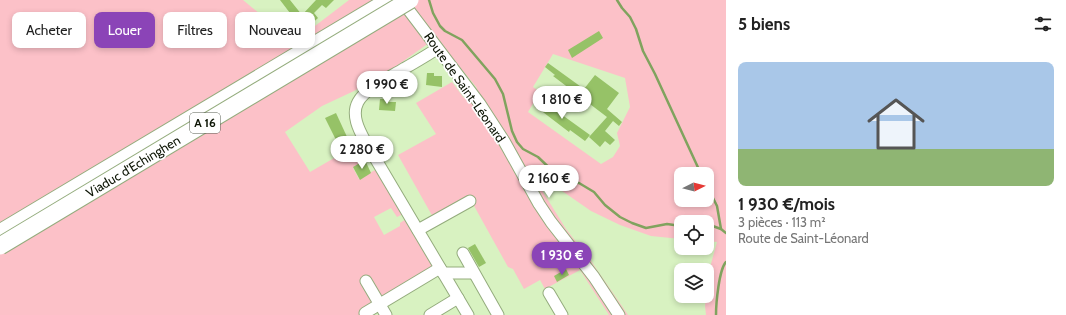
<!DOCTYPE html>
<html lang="fr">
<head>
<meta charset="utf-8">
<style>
  body { margin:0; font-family:Cabin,sans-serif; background:#f2f2f2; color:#222; height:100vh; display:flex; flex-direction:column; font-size:15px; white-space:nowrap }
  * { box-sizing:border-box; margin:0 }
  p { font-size:13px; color:#767676 }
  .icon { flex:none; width:22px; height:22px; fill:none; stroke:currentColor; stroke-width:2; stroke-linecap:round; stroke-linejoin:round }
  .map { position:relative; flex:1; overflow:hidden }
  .details { display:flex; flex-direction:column; background:#fff; width:340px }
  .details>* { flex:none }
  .hud { position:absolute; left:12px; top:12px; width:380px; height:36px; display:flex; gap:8px }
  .needle { width:26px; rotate:84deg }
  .tools { position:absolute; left:674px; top:167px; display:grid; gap:8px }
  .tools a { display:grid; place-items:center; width:40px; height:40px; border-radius:8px; background:#fff; box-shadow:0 2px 6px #0003; font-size:20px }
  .price { position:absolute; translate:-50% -34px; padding:0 9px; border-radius:14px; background:#fff; color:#222; font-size:13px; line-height:26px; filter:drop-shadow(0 1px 2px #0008) }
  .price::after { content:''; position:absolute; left:50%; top:24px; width:12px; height:9px; margin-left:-6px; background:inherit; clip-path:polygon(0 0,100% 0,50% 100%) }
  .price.selected { background:#8b44b7; color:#fff }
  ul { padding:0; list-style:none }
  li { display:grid; align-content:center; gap:8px; height:212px; padding:0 12px }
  li span { display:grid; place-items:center; height:124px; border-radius:8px; color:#555 }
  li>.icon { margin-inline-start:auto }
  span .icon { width:72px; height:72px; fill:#fffc; stroke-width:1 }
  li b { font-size:17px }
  h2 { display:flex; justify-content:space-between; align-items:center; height:48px; padding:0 12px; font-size:17px }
  .chip { padding:0 14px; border-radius:8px; background:#fff; box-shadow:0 2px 6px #0003; font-size:14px; line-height:36px }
  .chip.selected { background:#8b44b7; color:#fff }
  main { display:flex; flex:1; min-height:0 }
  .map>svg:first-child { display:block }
  .green { fill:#fcc1c8; fill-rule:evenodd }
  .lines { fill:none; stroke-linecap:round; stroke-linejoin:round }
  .stream { stroke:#80a35e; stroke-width:2.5 }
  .building { fill:#96c267 }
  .minor-casing { stroke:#94ac7d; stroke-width:13 }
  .highway-casing { stroke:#94ac7d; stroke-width:19 }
  .minor { stroke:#fff; stroke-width:11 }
  .highway { stroke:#fff; stroke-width:17 }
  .highway-bridge-casing { stroke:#94ac7d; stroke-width:19; stroke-linecap:butt }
  .highway-bridge { stroke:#fff; stroke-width:17 }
  .labels { text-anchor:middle; stroke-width:3.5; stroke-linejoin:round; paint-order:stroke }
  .shield { fill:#fff; stroke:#555a4f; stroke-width:1 }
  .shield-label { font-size:12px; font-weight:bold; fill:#0c1404 }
  .street-label { font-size:13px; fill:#0c1404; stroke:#fff }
</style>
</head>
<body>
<main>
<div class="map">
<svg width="726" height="315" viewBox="0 0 726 315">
  <rect width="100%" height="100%" fill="#d8f2c1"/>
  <path class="green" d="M 0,0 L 243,0 L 294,42 L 349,0 L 726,0 L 726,315 L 706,315 L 705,306 L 709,271 L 717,242 L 707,241 L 707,222 L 681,222 L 681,239 L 651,236 L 620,225 L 591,211 L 552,184 L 530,171 L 566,229 L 591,261 L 628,315 L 609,315 L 580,270 L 545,289 L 540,280 L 524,289 L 513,269 L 508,267 L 473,204 L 434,219 L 398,155 L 436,134 L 416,103 L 452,82 L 464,98 L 477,88 L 436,38 L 395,67 L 354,91 L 322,106 L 285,132 L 310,172 L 360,143 L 365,160 L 353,168 L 359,179 L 375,170 L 379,172 L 403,214 L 397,217 L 391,208 L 374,217 L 384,235 L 400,226 L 400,223 L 406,219 L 434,266 L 363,315 L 0,315 ZM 553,54 L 625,78 L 630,107 L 617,133 L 620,146 L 613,157 L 601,164 L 528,112 L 540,92 L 533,87 ZM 681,174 L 707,174 L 707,200 L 681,200 Z"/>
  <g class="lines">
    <g class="stream">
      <polyline points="429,0 433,13 440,26 445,31 462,40 495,79 503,94 512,131 517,142 523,149 538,157 563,181 579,183 594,192 605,205 620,217 632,223 646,228 667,224 681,226"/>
      <polyline points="617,0 622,8 630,17 636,29 643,51 655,74 701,174"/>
      <polyline points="707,186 717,206 721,229"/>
      <polyline points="707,224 721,229 726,233"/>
      <path d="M 716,315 C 716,304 719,269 726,262"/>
    </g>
  </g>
  <g class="building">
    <polygon points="280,0 290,0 302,15 316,0 334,0 326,8 322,5 314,13 318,18 307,28 308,29 303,33 294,24 293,17"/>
    <polygon points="599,31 603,38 572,58 568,50"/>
    <polygon points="548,63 584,89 595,75 619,93 607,109 622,122 619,126 613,121 605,131 615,140 610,145 605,141 600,147 589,137 607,117 553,76 555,75 545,67"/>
    <polygon points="427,73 434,73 434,76 442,76 442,87 426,85"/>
    <polygon points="380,99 390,99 389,102 396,102 395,111 379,110"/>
    <polygon points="540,99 590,135 585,141 570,130 569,132 535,106"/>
    <polygon points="336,113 348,139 338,144 325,118"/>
    <polygon points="365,160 371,173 360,180 353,167"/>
    <polygon points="475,244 486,263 479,267 468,248"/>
    <polygon points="566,269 569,275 557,282 554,276"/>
  </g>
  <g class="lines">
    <defs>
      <g id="minor">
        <polyline points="401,0 480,104 504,141 539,204 551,222 594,277 619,315"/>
        <path d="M 437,49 C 427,55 416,62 405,68 C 391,77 366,87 358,102 C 351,115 359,130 365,141 L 468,315"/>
        <polyline points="418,230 470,201"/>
        <polyline points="463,253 498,315"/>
        <polyline points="443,273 473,273"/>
        <polyline points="366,281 386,315"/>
        <polyline points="549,293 562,315"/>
        <polyline points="365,313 440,268"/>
        <polyline points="430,315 458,298"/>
      </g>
      <polyline id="highway" points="0,233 390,0"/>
    </defs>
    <use href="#minor" class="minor-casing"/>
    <use href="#highway" class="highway-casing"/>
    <use href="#minor" class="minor"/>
    <use href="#highway" class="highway"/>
    <defs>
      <polyline id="highway-bridge" points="0,246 410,0"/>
    </defs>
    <use href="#highway-bridge" class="highway-bridge-casing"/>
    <use href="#highway-bridge" class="highway-bridge"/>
  </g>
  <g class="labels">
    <rect class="shield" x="190" y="113" width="30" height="20" rx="3"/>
    <g class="shield-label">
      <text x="205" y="127">A 16</text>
    </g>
    <g class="street-label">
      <text transform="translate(465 87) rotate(55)" y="5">Route de Saint-Léonard</text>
      <text transform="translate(133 166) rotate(-31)" y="5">Viaduc d'Echinghen</text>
    </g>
  </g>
</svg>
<div class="tools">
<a><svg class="needle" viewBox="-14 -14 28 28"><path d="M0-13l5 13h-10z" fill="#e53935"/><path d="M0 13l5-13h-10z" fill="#767676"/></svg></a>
<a><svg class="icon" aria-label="locate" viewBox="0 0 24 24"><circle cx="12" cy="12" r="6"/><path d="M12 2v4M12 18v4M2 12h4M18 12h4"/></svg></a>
<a><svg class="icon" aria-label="layers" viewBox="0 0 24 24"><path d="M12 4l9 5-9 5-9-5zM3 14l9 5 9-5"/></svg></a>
</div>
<b class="price" style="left:387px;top:105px">1 990 €</b>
<b class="price" style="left:562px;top:120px">1 810 €</b>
<b class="price" style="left:362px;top:170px">2 280 €</b>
<b class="price" style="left:549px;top:199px">2 160 €</b>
<b class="price selected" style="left:562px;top:276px">1 930 €</b>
<div class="hud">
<a class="chip">Acheter</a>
<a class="chip selected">Louer</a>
<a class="chip">Filtres</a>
<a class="chip">Nouveau</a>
</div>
</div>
<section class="details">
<h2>5 biens<svg class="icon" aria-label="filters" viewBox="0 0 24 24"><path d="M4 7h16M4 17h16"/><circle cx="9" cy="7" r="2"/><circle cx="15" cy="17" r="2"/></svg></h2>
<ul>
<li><span style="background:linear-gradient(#a9c7e8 70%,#8fb573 0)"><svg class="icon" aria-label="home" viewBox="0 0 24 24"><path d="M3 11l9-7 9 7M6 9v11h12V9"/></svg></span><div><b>1 930 €/mois</b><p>3 pièces · 113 m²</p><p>Route de Saint-Léonard</p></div></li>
</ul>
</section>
</main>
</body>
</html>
